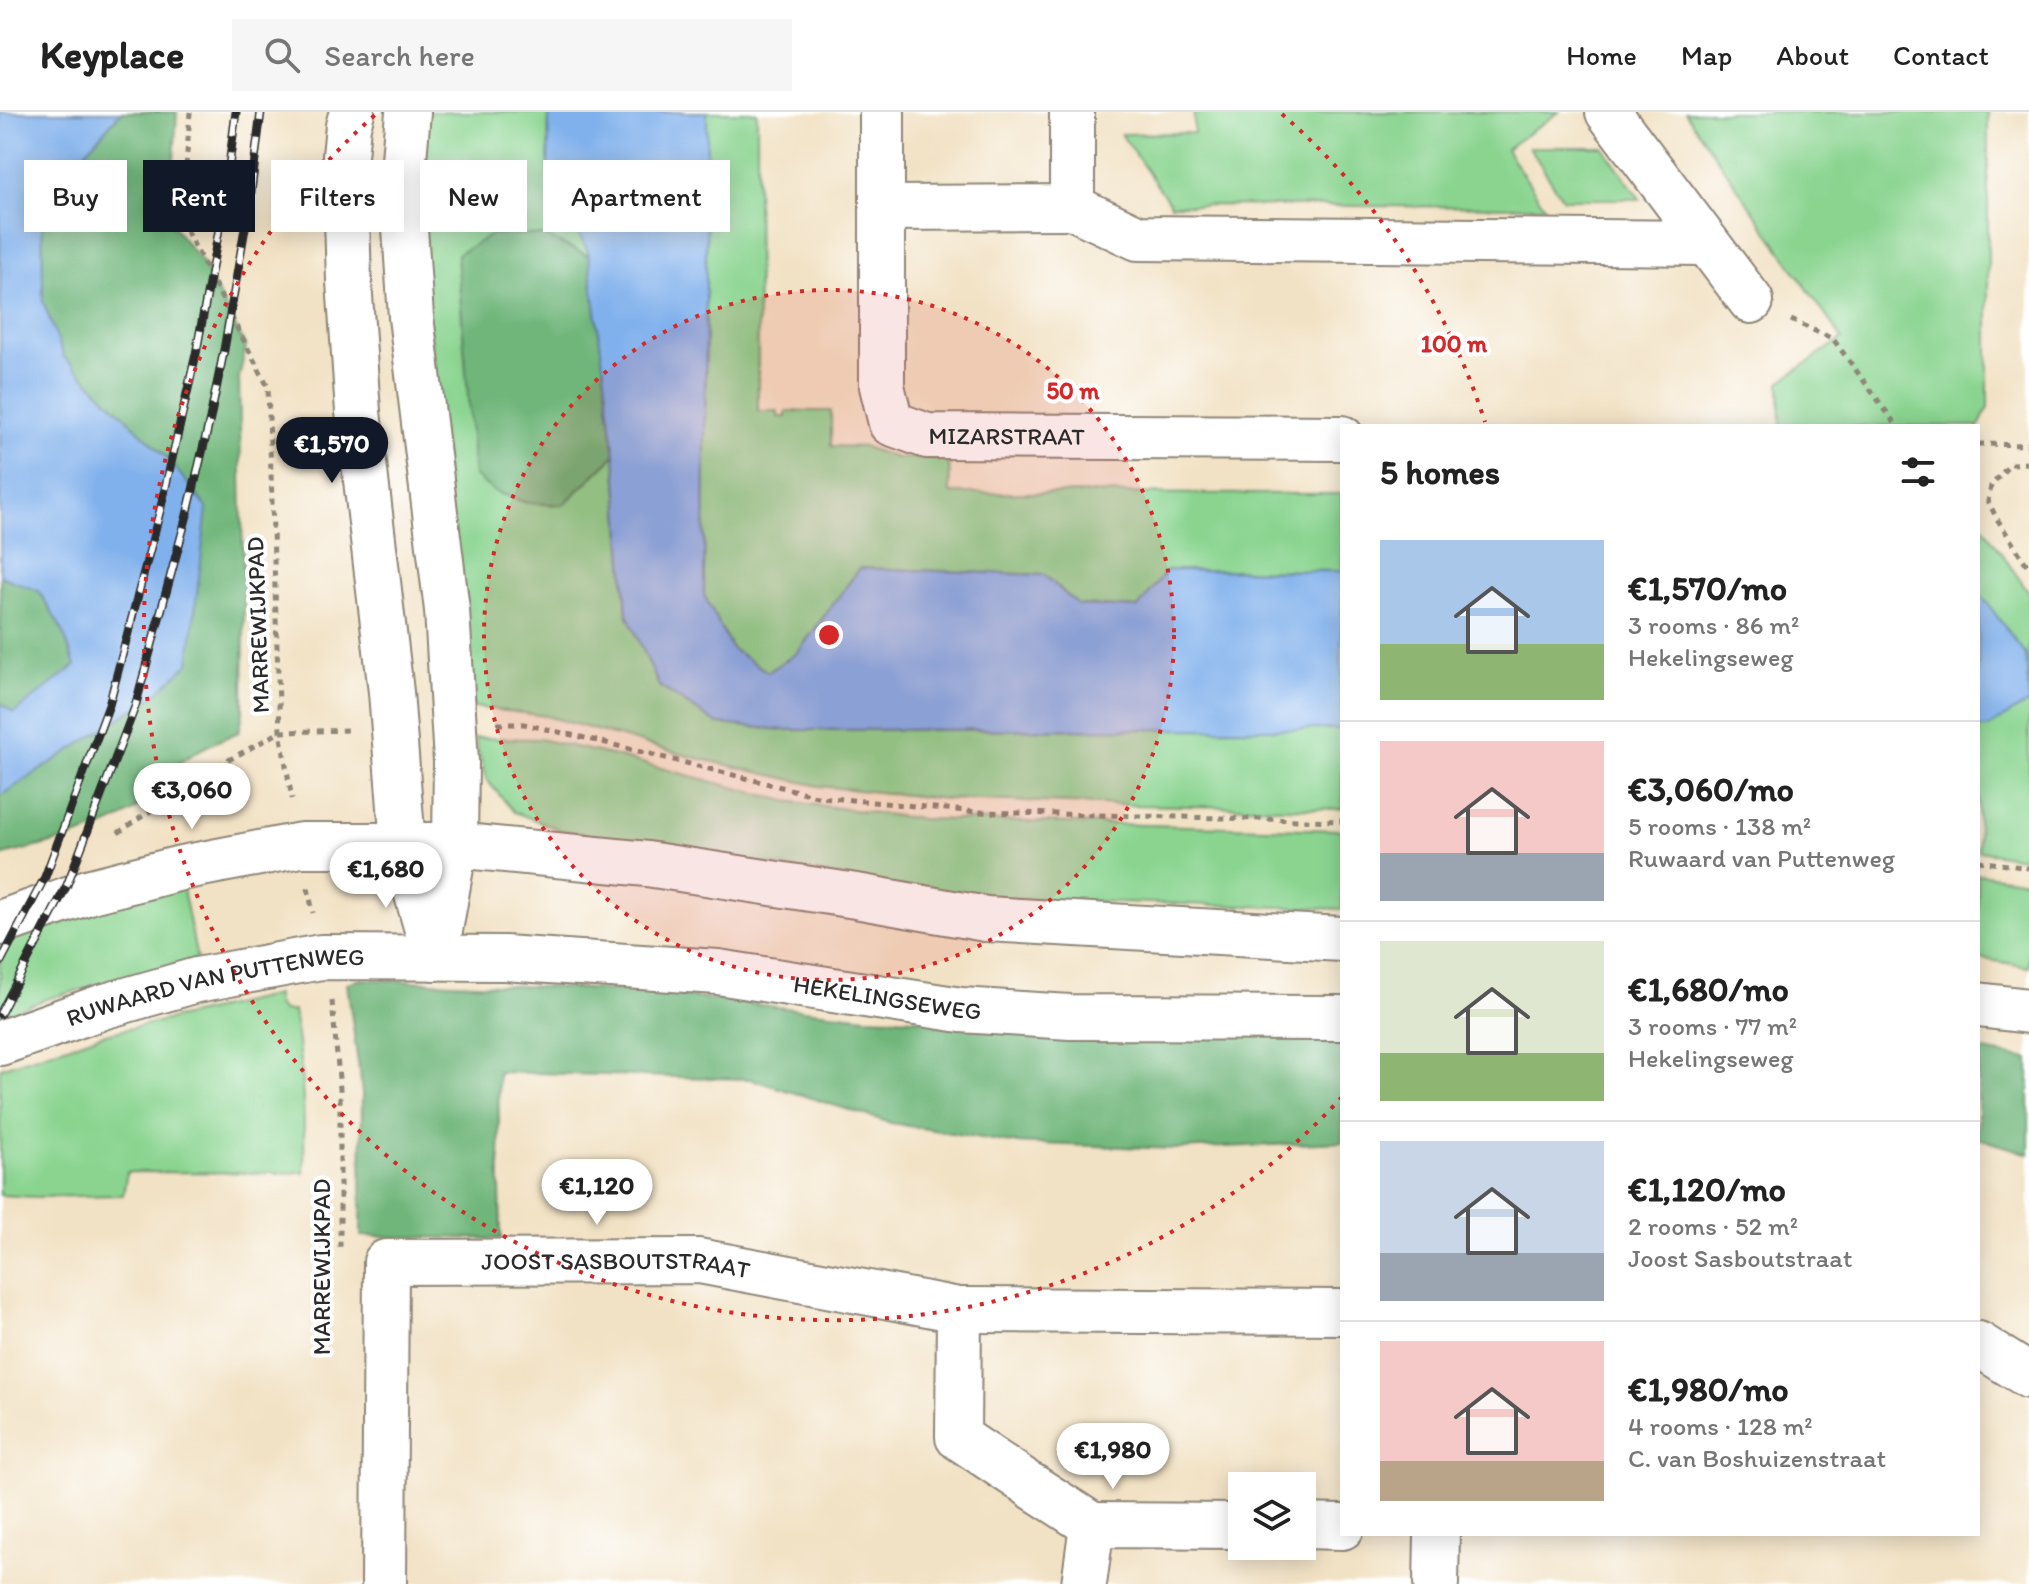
<!DOCTYPE html>
<html lang="en">
<head>
<meta charset="utf-8">
<style>
  body { margin:0; font-family:Itim,sans-serif; background:#f6f6f6; color:#222; height:100vh; display:flex; flex-direction:column; font-size:30px; white-space:nowrap }
  * { box-sizing:border-box; margin:0 }
  p { font-size:26px; color:#767676 }
  .icon { flex:none; width:44px; height:44px; fill:none; stroke:currentColor; stroke-width:2; stroke-linecap:round; stroke-linejoin:round }
  .map { position:relative; flex:1; overflow:hidden }
  .sheet { position:absolute; left:1340px; top:312px; width:640px; height:1112px; display:flex; flex-direction:column; background:#fff; border-radius:0px; box-shadow:0 4px 20px #0003 }
  .sheet>* { flex:none }
  .guide { position:absolute; left:24px; top:48px; width:760px; height:72px; display:flex; gap:16px }
  .buttons { position:absolute; left:1228px; top:1360px; display:grid; gap:16px }
  .buttons a { display:grid; place-items:center; width:88px; height:88px; border-radius:0px; background:#fff; box-shadow:0 4px 20px #0003; font-size:40px }
  .price { position:absolute; translate:-50% -68px; padding:0 18px; border-radius:28px; background:#fff; color:#222; font-size:26px; line-height:52px; filter:drop-shadow(0 2px 4px #0008) }
  .price::after { content:''; position:absolute; left:50%; top:48px; width:24px; height:18px; margin-left:-12px; background:inherit; clip-path:polygon(0 0,100% 0,50% 100%) }
  .price.selected { background:#111827; color:#fff }
  ul { padding:0; list-style:none }
  li { display:flex; align-items:center; gap:24px; height:200px; padding:0 40px }
  li+li { border-top:2px solid #e0e0e0 }
  li span { display:grid; place-items:center; flex:none; width:224px; height:160px; border-radius:0px; color:#555 }
  li>.icon { margin-inline-start:auto }
  span .icon { width:96px; height:96px; fill:#fffc; stroke-width:1 }
  li b { font-size:34px }
  h2 { display:flex; justify-content:space-between; align-items:center; height:96px; padding:0 40px; font-size:34px }
  .tag { padding:0 28px; border-radius:0px; background:#fff; box-shadow:0 4px 20px #0003; font-size:28px; line-height:72px }
  .tag.selected { background:#111827; color:#fff }
  header { display:flex; align-items:center; gap:48px; box-sizing:border-box; height:112px; padding:0 40px; background:#fff; border-bottom:2px solid #e0e0e0 }
  header strong { font-size:38px }
  nav { display:flex; gap:44px; margin-inline-start:auto; font-size:28px }
  .search { width:560px; height:72px; background:#f6f6f6; display:flex; align-items:center; gap:20px; box-sizing:border-box; padding:0 28px; border-radius:0px; color:#767676; font-size:30px }
  .map>svg:first-child { display:block }
  .green { fill:#8ad490; stroke:#5a805e; stroke-width:2 }
  .forest { fill:#6fb67a; stroke:#4d7052; stroke-width:2 }
  .water { fill:#81b1ec; stroke:#566e8c; stroke-width:2 }
  .lines { fill:none; stroke-linecap:round; stroke-linejoin:round }
  .minor-casing { stroke:#8e8678; stroke-width:48 }
  .path { stroke:#8e8678; stroke-width:5; stroke-dasharray:6 6; stroke-linecap:butt }
  .minor { stroke:#fff; stroke-width:44 }
  .rail-casing { stroke:#2b2b2b; stroke-width:9 }
  .rail { stroke:#fff; stroke-width:6; stroke-dasharray:18; stroke-linecap:butt }
  .ring { fill:none; stroke:#d62828; stroke-width:4; stroke-dasharray:4 8 }
  .labels { text-anchor:middle; stroke-width:8; stroke-linejoin:round; paint-order:stroke }
  .street-label { font-size:24px; fill:#2b2b2b; stroke:#fff }
  .centre { fill:#d62828; stroke:#fff; stroke-width:4 }
  .ring-label { font-size:24px; text-anchor:middle; font-weight:bold; fill:#d62828; stroke:#fff; stroke-width:8; stroke-linejoin:round; paint-order:stroke }
</style>
</head>
<body>
<header>
<strong>Keyplace</strong>
<div class="search"><svg class="icon" aria-label="search" viewBox="0 0 24 24"><circle cx="10" cy="10" r="6"/><path d="M15 15l6 6"/></svg>Search here</div>
<nav><a>Home</a><a>Map</a><a>About</a><a>Contact</a></nav>
</header>
<div class="map">
<svg width="2029" height="1472" viewBox="0 0 2029 1472">
  <rect width="100%" height="100%" fill="#fff"/>
  <filter id="ink" filterUnits="userSpaceOnUse"><feTurbulence type="fractalNoise" baseFrequency=".0125" numOctaves="2"/><feDisplacementMap in="SourceGraphic" scale="16" xChannelSelector="R" yChannelSelector="G"/><feConvolveMatrix kernelMatrix="1 2 1 2 8 2 1 2 1" color-interpolation-filters="sRGB"/></filter>
  <filter id="wash" filterUnits="userSpaceOnUse"><feTurbulence type="fractalNoise" baseFrequency=".006" numOctaves="4" result="noise"/><feDisplacementMap in="SourceGraphic" scale="32" xChannelSelector="R" yChannelSelector="G"/><feGaussianBlur stdDeviation="1.8" result="paint"/><feColorMatrix in="noise" values="0 0 0 0 0 0 0 0 0 0 0 0 0 0 0 0 0 1.4 0 .05"/><feComposite in="paint" operator="in"/></filter>
  <g filter="url(#wash)">
    <rect width="100%" height="100%" fill="#f2e2c5"/>
    <g class="green">
      <polygon points="422,0 549,0 548,66 588,139 589,144 542,123 563,393 615,343 627,502 784,618 1342,617 1342,697 1130,693 946,687 819,674 688,644 546,604 473,595 421,141"/>
      <polygon points="707,0 757,0 758,299 778,299 778,305 786,305 786,299 831,299 831,334 865,335 896,346 949,346 950,381 1342,382 1342,459 1167,458 1138,496 1078,493 1044,463 860,456 797,541 768,560 732,537 704,484"/>
      <polygon points="1194,0 1559,0 1506,37 1545,95 1171,93 1121,22 1194,21"/>
      <polygon points="1685,0 1988,0 1988,296 1978,316 1978,314 1781,314 1780,270 1842,227"/>
      <polygon points="1529,35 1603,35 1640,87 1563,87"/>
      <polygon points="1978,407 2029,481 2029,747 1978,739 1978,616 1987,616 2026,543 1978,479"/>
      <polygon points="475,626 539,627 615,644 786,689 920,707 1342,718 1342,797 1020,787 928,779 561,718 514,700 486,667"/>
      <polygon points="1978,762 2029,769 2029,855 1978,846"/>
      <polygon points="181,767 197,847 46,887 0,905 0,828"/>
      <path d="M 276,883 L 277,893 L 283,899 L 293,899 C 303,953 305,1006 304,1061 L 127,1060 L 123,1083 L 36,1085 L 0,1083 L 0,956 L 101,923 Z"/>
    </g>
    <g class="forest">
      <path d="M 121,0 L 177,0 L 172,81 L 173,114 L 201,149 L 246,235 L 239,266 L 244,496 L 243,601 L 239,620 C 215,630 188,641 169,660 C 156,673 145,691 130,701 C 99,722 38,734 0,744 L 0,684 L 154,584 L 189,550 L 169,348 L 64,245 L 43,189 L 42,97 L 61,67 Z"/>
      <polygon points="493,122 542,123 589,144 615,343 563,393 527,391 495,380 474,364 457,142"/>
      <polygon points="0,464 39,479 63,519 75,554 14,601 0,591"/>
      <polygon points="361,867 638,879 866,905 1342,925 1342,1030 1177,1037 1011,1031 891,1011 750,967 498,960 501,1127 361,1124 362,981 347,871"/>
      <polygon points="1978,938 2029,947 2029,1042 1978,1026"/>
    </g>
    <g class="water">
      <polygon points="0,0 121,0 61,67 42,97 43,189 64,245 169,348 207,396 189,551 154,584 0,684 0,591 14,601 75,554 63,519 39,479 0,464"/>
      <polygon points="549,0 707,0 704,483 732,537 768,560 797,541 860,456 1044,463 1078,493 1138,496 1167,458 1342,459 1342,617 784,618 718,612 659,574 627,502 615,343 588,139 548,66"/>
      <polygon points="1978,479 2026,543 2029,590 1987,616 1978,616"/>
    </g>
  </g>
  <g filter="url(#ink)">
    <g class="lines">
      <defs>
        <g id="minor">
          <polyline points="352,0 348,14 345,44 349,169 358,300 391,580 403,733 435,846"/>
          <polyline points="408,0 402,72 411,205 447,498 456,650 455,733 437,835"/>
          <path id="s1" d="M 882,0 L 882,274 L 891,311 L 927,324 L 1342,326"/>
          <polyline points="1608,0 1751,189"/>
          <polyline points="1072,95 1138,126 1707,131"/>
          <polyline points="882,96 1072,95 1072,0"/>
          <polyline points="0,811 91,779 181,756 301,733 455,733 647,752 856,784 986,807 1342,827"/>
          <polyline points="1978,893 2029,899"/>
          <path id="s2" d="M 0,931 L 102,895 L 197,868 L 321,845 L 504,846 L 718,860 L 961,898 L 1070,905 L 1342,906"/>
          <polyline points="959,1198 1342,1200"/>
          <polyline points="1978,1232 2029,1264"/>
          <polyline points="1030,1373 1092,1413"/>
          <polyline points="1302,1414 1342,1415"/>
          <path id="s3" d="M 384,1472 L 386,1150 L 699,1149 L 959,1198 L 958,1325 L 1021,1367"/>
          <polyline points="1084,1472 1092,1413 1242,1414"/>
          <polyline points="1436,1472 1437,1422"/>
        </g>
      </defs>
      <use href="#minor" class="minor-casing"/>
      <g class="path">
        <polyline points="190,0 182,110 268,275 280,620 292,687"/>
        <polyline points="1791,208 1833,227 1897,314"/>
        <polyline points="1978,332 2029,333"/>
        <polyline points="2029,351 2010,352 1991,374 1988,389 1997,407 2029,456"/>
        <polyline points="497,612 524,612 598,629 821,685 977,700 1342,709"/>
        <polyline points="118,721 212,657 280,620 351,618"/>
        <polyline points="1978,749 2029,756"/>
        <polyline points="308,776 313,801"/>
        <polyline points="332,889 340,977 340,1139"/>
      </g>
      <use href="#minor" class="minor"/>
      <defs>
        <g id="rail">
          <polyline points="0,851 45,765 109,593 160,399 196,242 225,85 236,0"/>
          <polyline points="0,902 67,773 135,595 187,403 210,307 224,238 250,87 261,0"/>
        </g>
      </defs>
      <use href="#rail" class="rail-casing"/>
      <use href="#rail" class="rail"/>
    </g>
  </g>
  <circle cx="829" cy="523" r="345" fill="#d62828" fill-opacity=".12"/>
  <g class="ring">
    <circle cx="829" cy="523" r="345"/>
    <path d="M1342 985A690 690 0 1 1 376 2M1282 2A690 690 0 0 1 1485 310"/>
  </g>
  <g class="labels">
    <g class="street-label">
      <text dy="8" stroke="none"><textPath href="#s1" startOffset="430">MIZARSTRAAT</textPath></text>
      <text transform="translate(258 513) rotate(-92)" y="8">MARREWIJKPAD</text>
      <text dy="8" stroke="none"><textPath href="#s2" startOffset="224">RUWAARD VAN PUTTENWEG</textPath></text>
      <text dy="8" stroke="none"><textPath href="#s2" startOffset="902">HEKELINGSEWEG</textPath></text>
      <text transform="translate(322 1155) rotate(-90)" y="8">MARREWIJKPAD</text>
      <text dy="8" stroke="none"><textPath href="#s3" startOffset="552">JOOST SASBOUTSTRAAT</textPath></text>
    </g>
  </g>
  <circle cx="829" cy="523" r="12" class="centre"/>
  <g class="ring-label">
    <text x="1454" y="240">100 m</text>
    <text x="1073" y="287">50 m</text>
  </g>
</svg>
<div class="buttons">
<a><svg class="icon" aria-label="layers" viewBox="0 0 24 24"><path d="M12 4l9 5-9 5-9-5zM3 14l9 5 9-5"/></svg></a>
</div>
<b class="price selected" style="left:332px;top:373px">€1,570</b>
<b class="price" style="left:192px;top:719px">€3,060</b>
<b class="price" style="left:386px;top:798px">€1,680</b>
<b class="price" style="left:597px;top:1115px">€1,120</b>
<b class="price" style="left:1113px;top:1379px">€1,980</b>
<div class="guide">
<a class="tag">Buy</a>
<a class="tag selected">Rent</a>
<a class="tag">Filters</a>
<a class="tag">New</a>
<a class="tag">Apartment</a>
</div>
<section class="sheet">
<h2>5 homes<svg class="icon" aria-label="filters" viewBox="0 0 24 24"><path d="M4 7h16M4 17h16"/><circle cx="9" cy="7" r="2"/><circle cx="15" cy="17" r="2"/></svg></h2>
<ul>
<li><span style="background:linear-gradient(#a9c7e8 65%,#8fb573 0)"><svg class="icon" aria-label="home" viewBox="0 0 24 24"><path d="M3 11l9-7 9 7M6 9v11h12V9"/></svg></span><div><b>€1,570/mo</b><p>3 rooms · 86 m²</p><p>Hekelingseweg</p></div></li>
<li><span style="background:linear-gradient(#f6c9c9 70%,#9aa5b1 0)"><svg class="icon" aria-label="home" viewBox="0 0 24 24"><path d="M3 11l9-7 9 7M6 9v11h12V9"/></svg></span><div><b>€3,060/mo</b><p>5 rooms · 138 m²</p><p>Ruwaard van Puttenweg</p></div></li>
<li><span style="background:linear-gradient(#dfe7d0 70%,#8fb573 0)"><svg class="icon" aria-label="home" viewBox="0 0 24 24"><path d="M3 11l9-7 9 7M6 9v11h12V9"/></svg></span><div><b>€1,680/mo</b><p>3 rooms · 77 m²</p><p>Hekelingseweg</p></div></li>
<li><span style="background:linear-gradient(#c9d6e8 70%,#9aa5b1 0)"><svg class="icon" aria-label="home" viewBox="0 0 24 24"><path d="M3 11l9-7 9 7M6 9v11h12V9"/></svg></span><div><b>€1,120/mo</b><p>2 rooms · 52 m²</p><p>Joost Sasboutstraat</p></div></li>
<li><span style="background:linear-gradient(#f6c9c9 75%,#b9a48a 0)"><svg class="icon" aria-label="home" viewBox="0 0 24 24"><path d="M3 11l9-7 9 7M6 9v11h12V9"/></svg></span><div><b>€1,980/mo</b><p>4 rooms · 128 m²</p><p>C. van Boshuizenstraat</p></div></li>
</ul>
</section>
</div>
</body>
</html>
